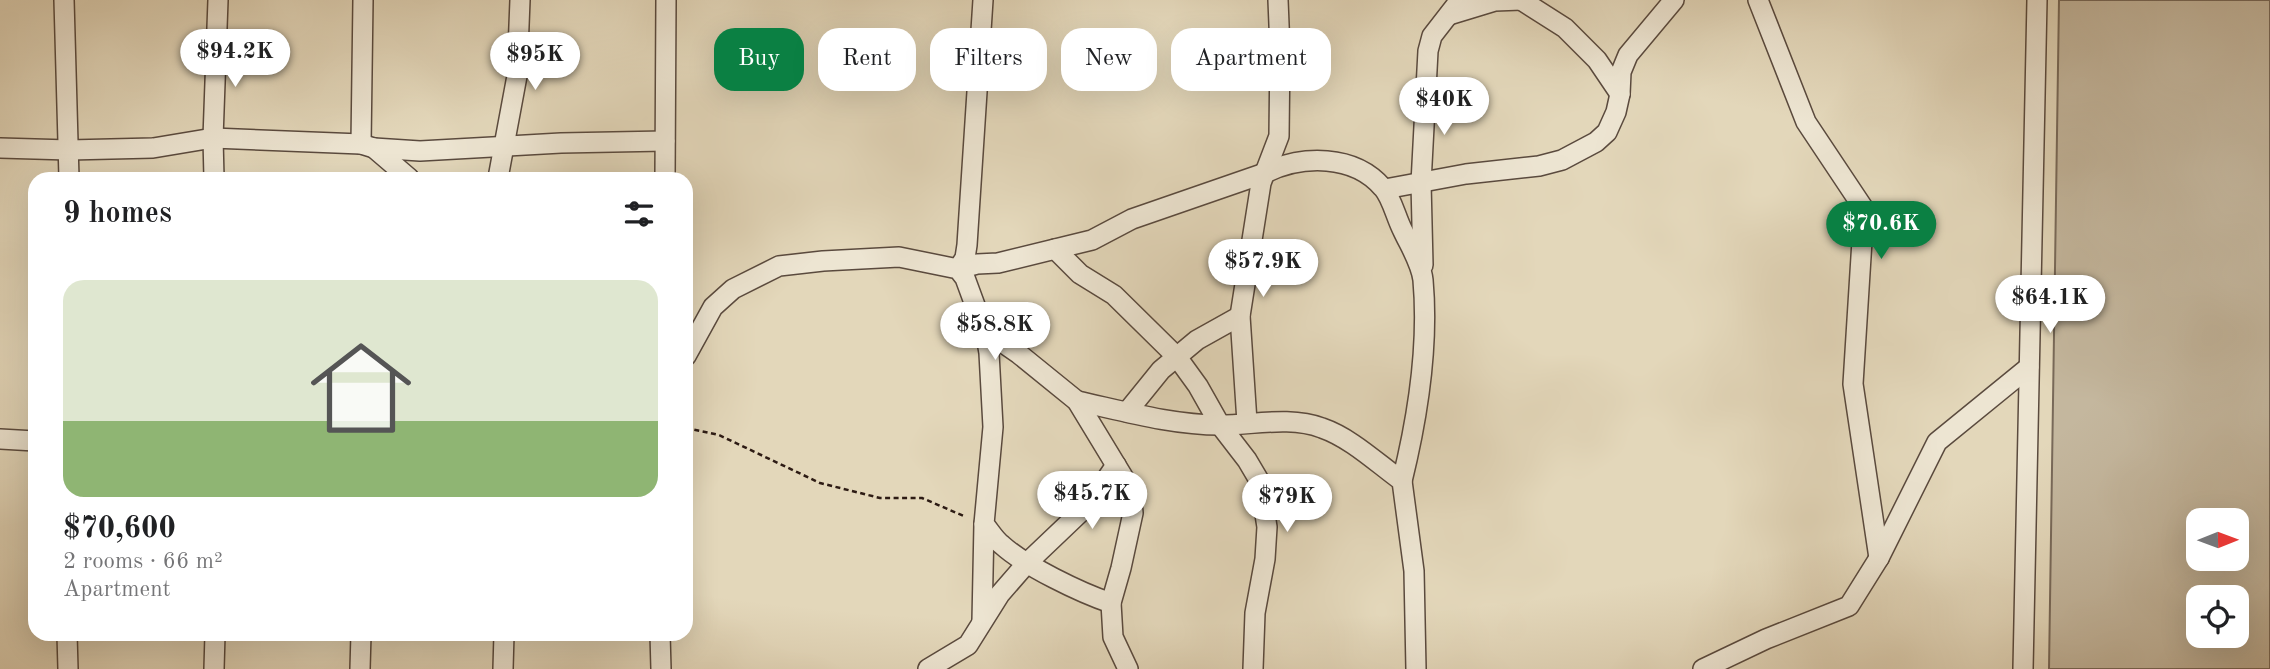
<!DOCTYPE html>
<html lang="en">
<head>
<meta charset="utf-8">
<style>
  body { margin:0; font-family:"Old Standard TT",serif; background:#f2f2f2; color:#202124; height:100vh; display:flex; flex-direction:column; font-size:26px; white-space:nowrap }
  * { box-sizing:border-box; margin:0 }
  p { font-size:23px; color:#757577 }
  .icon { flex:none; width:38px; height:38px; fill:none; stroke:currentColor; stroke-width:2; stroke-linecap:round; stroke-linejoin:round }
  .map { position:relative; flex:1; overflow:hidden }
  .side { position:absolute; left:28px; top:172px; width:665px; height:469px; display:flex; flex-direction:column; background:#fff; border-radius:21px; box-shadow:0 7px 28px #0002 }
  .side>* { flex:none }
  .hud { position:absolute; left:714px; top:28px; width:665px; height:63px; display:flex; gap:14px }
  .needle { width:46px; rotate:89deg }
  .tools { position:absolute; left:2186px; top:508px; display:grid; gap:14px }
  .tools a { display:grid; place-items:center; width:63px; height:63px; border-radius:14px; background:#fff; box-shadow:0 7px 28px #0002; font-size:35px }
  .price { position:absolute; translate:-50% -60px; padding:0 16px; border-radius:24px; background:#fff; color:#222; font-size:23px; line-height:46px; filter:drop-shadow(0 2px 4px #0008) }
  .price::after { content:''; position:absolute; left:50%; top:42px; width:21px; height:16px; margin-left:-10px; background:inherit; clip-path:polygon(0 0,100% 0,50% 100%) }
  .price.selected { background:#0b8043; color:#fff }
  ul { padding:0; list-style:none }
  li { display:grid; align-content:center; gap:14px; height:371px; padding:0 35px }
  li span { display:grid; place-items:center; height:217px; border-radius:21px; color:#555 }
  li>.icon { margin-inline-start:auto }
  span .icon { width:126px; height:126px; fill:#fffc; stroke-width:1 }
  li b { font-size:30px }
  h2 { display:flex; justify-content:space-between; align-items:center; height:84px; padding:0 35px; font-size:30px }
  .chip { padding:0 24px; border-radius:21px; background:#fff; box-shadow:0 7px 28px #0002; font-size:24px; line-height:63px }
  .chip.selected { background:#0b8043; color:#fff }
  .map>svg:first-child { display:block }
  .green { fill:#c4b79e; stroke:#786959; stroke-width:2; fill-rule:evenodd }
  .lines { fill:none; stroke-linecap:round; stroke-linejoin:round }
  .street-casing { stroke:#5a4a3e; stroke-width:22 }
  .path { stroke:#2d1b14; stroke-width:2.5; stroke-dasharray:5 3.5; stroke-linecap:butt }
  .street { stroke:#ede5d2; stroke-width:19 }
</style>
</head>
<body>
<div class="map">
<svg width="2270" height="669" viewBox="0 0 2270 669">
  <rect width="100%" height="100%" fill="#e3d7ba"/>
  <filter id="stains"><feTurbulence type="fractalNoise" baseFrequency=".00286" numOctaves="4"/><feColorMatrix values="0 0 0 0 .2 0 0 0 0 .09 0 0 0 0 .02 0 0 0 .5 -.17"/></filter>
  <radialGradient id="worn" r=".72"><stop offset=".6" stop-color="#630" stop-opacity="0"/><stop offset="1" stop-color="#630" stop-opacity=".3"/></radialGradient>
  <path class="green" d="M 2059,0 L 2270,0 L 2270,669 L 2049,669 ZM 2198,520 L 2236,520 L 2236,558 L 2198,558 ZM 2198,597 L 2236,597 L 2236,635 L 2198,635 Z"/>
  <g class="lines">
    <defs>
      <g id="street">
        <polyline points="64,0 69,178"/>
        <polyline points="1521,0 1565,28 1597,60 1620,94"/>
        <polyline points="1758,0 1806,122 1864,209 1853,384 1879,558"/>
        <polyline points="1449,15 1495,1 1521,0"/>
        <polyline points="361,144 363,0"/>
        <polyline points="0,148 69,150 153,148 213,138 361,144 374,148 409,178"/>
        <polyline points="374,148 420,151 561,143 665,141"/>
        <polyline points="214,178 213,138 218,0"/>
        <polyline points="498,178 517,76 520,0"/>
        <polyline points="665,178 666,0"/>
        <polyline points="1385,189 1466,174 1539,166 1562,160 1596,142 1607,132 1616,112 1620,94 1621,72 1628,55 1674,0"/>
        <polyline points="1055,249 1080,274 1114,295 1177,357 1198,386 1220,425 1247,460 1260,482 1267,527 1265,559 1255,613 1253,669"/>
        <polyline points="1423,265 1421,183 1428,51 1432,36 1460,0"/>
        <path d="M 958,269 L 977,264 L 998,263 L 1092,240 L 1132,219 L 1265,173 C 1302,155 1354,154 1383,188 C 1392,198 1396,218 1403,231 C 1410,246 1421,263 1423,280 C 1429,347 1418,416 1402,481"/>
        <polyline points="958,269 965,258 967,245 983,0"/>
        <path d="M 984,324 L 989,353 L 993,427 L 984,524 C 990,531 995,540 1002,545 C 1025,566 1081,593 1111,603"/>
        <polyline points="686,356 713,307 733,289 779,266 823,261 899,257 958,269 965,278 976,308 993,336 1019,354 1077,401 1131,490 1133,513 1121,568 1111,603 1113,637 1128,669"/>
        <path d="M 1077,401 C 1123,411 1172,425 1220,425 C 1253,425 1290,416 1322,428 C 1351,438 1377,463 1402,481 L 1414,571 L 1416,669"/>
        <polyline points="1127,412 1161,370 1197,340 1240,316"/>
        <polyline points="1247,422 1240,316 1261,183 1279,136 1280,49 1278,0"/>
        <polyline points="0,439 35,441"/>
        <polyline points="982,621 984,524"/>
        <polyline points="67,634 68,669"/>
        <polyline points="660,634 661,669"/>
        <polyline points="214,669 215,634"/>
        <polyline points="360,669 361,634"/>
        <polyline points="503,669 504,634"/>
        <polyline points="928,669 968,645 1000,594 1027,563 1090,503 1116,465"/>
        <polyline points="1703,669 1766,639 1849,606 1879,558 1937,442 2029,367"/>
        <polyline points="2023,669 2037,0"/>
      </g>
    </defs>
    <use href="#street" class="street-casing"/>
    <polyline class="path" points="686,428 719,435 820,483 880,498 922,498 966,517"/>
    <use href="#street" class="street"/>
  </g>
  <rect width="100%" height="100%" filter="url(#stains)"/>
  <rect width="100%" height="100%" fill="url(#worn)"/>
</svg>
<div class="tools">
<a><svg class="needle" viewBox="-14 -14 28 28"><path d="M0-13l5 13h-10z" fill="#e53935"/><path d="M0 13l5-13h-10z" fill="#757577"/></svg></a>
<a><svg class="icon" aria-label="locate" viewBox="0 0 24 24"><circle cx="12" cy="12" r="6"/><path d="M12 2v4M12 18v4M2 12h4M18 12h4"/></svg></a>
</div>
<b class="price" style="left:235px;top:89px">$94.2K</b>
<b class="price" style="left:535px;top:92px">$95K</b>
<b class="price" style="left:1444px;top:137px">$40K</b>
<b class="price selected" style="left:1881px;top:261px">$70.6K</b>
<b class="price" style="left:1263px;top:299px">$57.9K</b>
<b class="price" style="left:2050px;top:335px">$64.1K</b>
<b class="price" style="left:995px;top:362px">$58.8K</b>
<b class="price" style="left:1092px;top:531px">$45.7K</b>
<b class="price" style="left:1287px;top:534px">$79K</b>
<div class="hud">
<a class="chip selected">Buy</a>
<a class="chip">Rent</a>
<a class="chip">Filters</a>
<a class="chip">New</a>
<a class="chip">Apartment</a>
</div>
<section class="side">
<h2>9 homes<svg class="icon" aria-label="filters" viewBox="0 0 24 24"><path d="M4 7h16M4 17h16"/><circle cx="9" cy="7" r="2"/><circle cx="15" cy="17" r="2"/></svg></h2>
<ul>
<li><span style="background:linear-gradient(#dfe7d0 65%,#8fb573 0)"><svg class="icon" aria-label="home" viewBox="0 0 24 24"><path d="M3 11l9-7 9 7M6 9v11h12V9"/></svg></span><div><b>$70,600</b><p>2 rooms · 66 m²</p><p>Apartment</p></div></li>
</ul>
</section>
</div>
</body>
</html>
